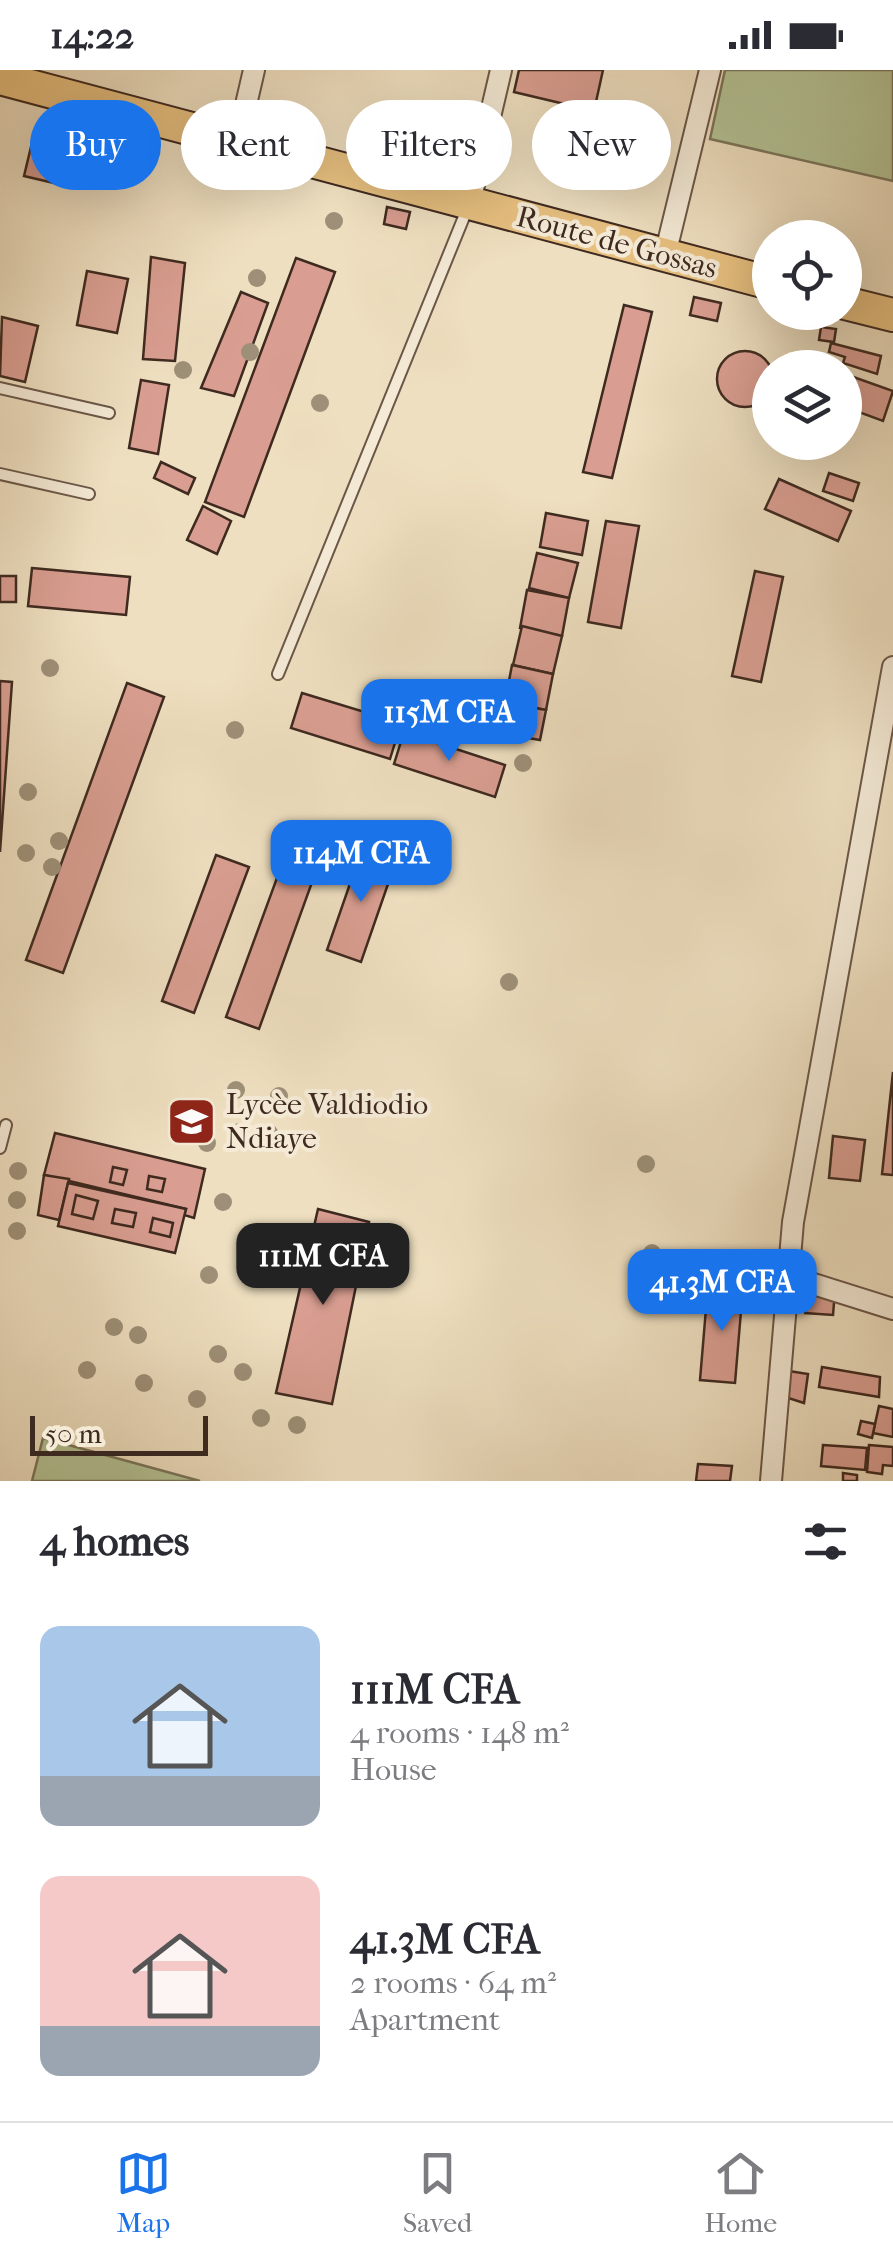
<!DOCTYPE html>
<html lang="en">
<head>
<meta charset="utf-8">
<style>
  body { margin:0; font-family:"IM FELL French Canon",serif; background:#f7f7f7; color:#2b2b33; height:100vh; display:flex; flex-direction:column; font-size:38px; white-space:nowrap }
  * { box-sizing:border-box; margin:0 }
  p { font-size:32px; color:#7c7c81 }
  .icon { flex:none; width:55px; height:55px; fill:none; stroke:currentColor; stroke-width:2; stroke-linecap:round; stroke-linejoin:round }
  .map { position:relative; height:1411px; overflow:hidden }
  .sheet { display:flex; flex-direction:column; background:#fff; flex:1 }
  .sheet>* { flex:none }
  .guide { position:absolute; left:30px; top:30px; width:835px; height:90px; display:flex; gap:20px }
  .fabs { position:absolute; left:752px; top:150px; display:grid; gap:20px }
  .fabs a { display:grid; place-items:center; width:110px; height:110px; border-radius:50%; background:#fff; box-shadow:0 10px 40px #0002; font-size:50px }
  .scale { position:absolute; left:30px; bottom:25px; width:178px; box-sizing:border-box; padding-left:10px; border:5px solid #3f2a20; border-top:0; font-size:28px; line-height:35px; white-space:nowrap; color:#3f2a20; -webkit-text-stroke:8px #f4ead6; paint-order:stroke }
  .price { position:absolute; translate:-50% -85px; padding:0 22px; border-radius:20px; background:#1a73e8; color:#fff; font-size:32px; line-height:65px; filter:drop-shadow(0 2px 5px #0008) }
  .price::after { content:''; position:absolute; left:50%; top:60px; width:30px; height:22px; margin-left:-15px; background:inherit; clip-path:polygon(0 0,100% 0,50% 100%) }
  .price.on { background:#222; color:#fff }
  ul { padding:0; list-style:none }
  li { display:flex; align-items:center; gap:30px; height:250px; padding:0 40px }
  li span { display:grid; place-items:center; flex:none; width:280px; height:200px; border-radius:20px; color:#555 }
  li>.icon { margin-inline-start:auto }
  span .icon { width:120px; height:120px; fill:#fffc; stroke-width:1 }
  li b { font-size:42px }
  h2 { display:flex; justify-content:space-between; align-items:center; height:120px; padding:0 40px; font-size:42px }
  .pill { padding:0 35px; border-radius:45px; background:#fff; box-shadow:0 10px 40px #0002; font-size:35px; line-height:90px }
  .pill.on { background:#1a73e8; color:#fff }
  .status { display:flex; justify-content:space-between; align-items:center; height:70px; padding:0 50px; background:#fff; direction:ltr }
  .status svg { height:28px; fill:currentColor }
  .menu { display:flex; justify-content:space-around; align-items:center; height:140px; border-top:2px solid #e1e1e2; background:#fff; font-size:28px; color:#7c7c81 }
  .menu a { display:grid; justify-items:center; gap:5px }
  .menu .on { color:#1a73e8 }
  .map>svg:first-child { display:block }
  .green { fill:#b4c396; stroke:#7a765b; stroke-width:2.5 }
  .building { fill:#d99e91; stroke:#3f2a20; stroke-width:2.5 }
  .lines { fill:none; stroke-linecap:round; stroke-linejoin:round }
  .lane-casing { stroke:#6b5748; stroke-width:14 }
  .street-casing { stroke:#6b5748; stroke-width:24 }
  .primary-casing { stroke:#3f2a20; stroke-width:36 }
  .lane { stroke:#f4ead6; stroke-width:10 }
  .street { stroke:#f4ead6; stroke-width:20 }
  .primary { stroke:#e7c080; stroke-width:32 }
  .tree { fill:#9e9078 }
  .labels { text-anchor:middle; stroke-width:8; stroke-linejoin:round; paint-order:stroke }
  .street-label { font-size:30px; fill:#3f2a20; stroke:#f4ead6 }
  .poi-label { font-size:30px; fill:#3f2a20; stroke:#f4ead6; text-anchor:start }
</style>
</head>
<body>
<div class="status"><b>14:22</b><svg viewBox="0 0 49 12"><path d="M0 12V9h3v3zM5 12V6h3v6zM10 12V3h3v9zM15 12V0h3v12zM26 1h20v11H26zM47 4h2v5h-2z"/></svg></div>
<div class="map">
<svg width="893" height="1411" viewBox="0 0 893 1411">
  <rect width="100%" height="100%" fill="#eedfc0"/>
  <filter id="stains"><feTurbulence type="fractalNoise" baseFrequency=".002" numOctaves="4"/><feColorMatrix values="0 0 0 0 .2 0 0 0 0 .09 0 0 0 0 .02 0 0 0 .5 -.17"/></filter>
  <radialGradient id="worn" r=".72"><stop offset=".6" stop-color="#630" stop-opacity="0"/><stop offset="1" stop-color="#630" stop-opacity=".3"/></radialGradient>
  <g class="green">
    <polygon points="725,0 893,0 893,111 710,69"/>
    <polygon points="43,1368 200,1411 32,1411"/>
  </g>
  <g class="building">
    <polygon points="519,0 603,0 594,41 514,22"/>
    <polygon points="35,60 84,74 75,118 24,106"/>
    <polygon points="84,74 110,79 104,110 78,105"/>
    <polygon points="231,92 260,98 259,103 230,97"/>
    <polygon points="218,104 244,109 242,115 217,110"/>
    <polygon points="387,137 410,142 406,159 384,154"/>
    <polygon points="151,187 185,193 175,291 143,289"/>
    <polygon points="296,188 335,202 244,447 205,432"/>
    <polygon points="87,201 128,209 117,263 77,255"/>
    <polygon points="241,222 268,233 234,326 201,318"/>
    <polygon points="694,227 721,233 717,251 690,245"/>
    <polygon points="624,235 652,242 612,408 583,402"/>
    <polygon points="2,247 38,256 25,312 0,306"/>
    <polygon points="821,257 836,259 834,272 819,270"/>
    <polygon points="831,273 881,286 877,304 843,293 845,287 829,282"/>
    <circle cx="745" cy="309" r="28"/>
    <polygon points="845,304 893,321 883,351 845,337"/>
    <polygon points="141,310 169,315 158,384 129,378"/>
    <polygon points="161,392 195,408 188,424 154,408"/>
    <polygon points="829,403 859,413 853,431 823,421"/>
    <polygon points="779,409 851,441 838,471 765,439"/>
    <polygon points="203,436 231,451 217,484 187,470"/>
    <polygon points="546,443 588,451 582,485 540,477"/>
    <polygon points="606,451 639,456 621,558 588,552"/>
    <polygon points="537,483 578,493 569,528 529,518"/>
    <polygon points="32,498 130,507 126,545 28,536"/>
    <polygon points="755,501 783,507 761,612 732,606"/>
    <rect x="0" y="506" width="16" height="26"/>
    <polygon points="527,520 569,528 562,566 520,558"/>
    <polygon points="522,556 562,566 553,604 513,595"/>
    <polygon points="512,595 553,604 546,640 505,632"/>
    <polygon points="0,611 12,612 0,782"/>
    <polygon points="127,613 164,627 63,903 26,890"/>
    <polygon points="302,623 401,653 390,689 291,658"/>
    <polygon points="506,633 546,640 540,670 500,663"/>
    <polygon points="404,662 505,695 495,727 394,694"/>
    <polygon points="296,756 328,768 259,959 226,947"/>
    <polygon points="362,779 396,791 361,892 327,880"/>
    <polygon points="216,785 249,797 194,943 162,931"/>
    <polygon points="893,1002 893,1105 882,1104"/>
    <polygon points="55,1063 205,1099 194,1148 184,1145 186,1139 44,1105"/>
    <polygon points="833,1066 865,1070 860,1111 829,1108"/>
    <polygon points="113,1097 127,1100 123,1115 110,1112"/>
    <polygon points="44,1105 69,1109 59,1150 38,1145"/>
    <polygon points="149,1106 165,1109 162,1122 147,1119"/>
    <polygon points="68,1113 186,1139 175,1183 58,1156"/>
    <polygon points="76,1125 98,1131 93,1149 72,1144"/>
    <polygon points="115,1139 136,1143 133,1157 112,1153"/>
    <polygon points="318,1139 369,1152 332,1334 276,1323"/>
    <polygon points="153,1148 173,1153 170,1167 150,1162"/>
    <polygon points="708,1215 743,1217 735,1313 700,1310"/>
    <polygon points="807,1219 835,1221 833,1245 805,1243"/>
    <polygon points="822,1297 880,1307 879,1327 819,1317"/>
    <polygon points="789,1301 808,1304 804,1333 785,1327"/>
    <polygon points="879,1336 893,1339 893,1367 873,1363"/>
    <polygon points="861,1351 875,1354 872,1368 858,1364"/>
    <polygon points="823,1375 867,1378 865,1400 821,1396"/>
    <polygon points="869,1375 893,1377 893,1396 883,1395 882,1404 867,1402"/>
    <polygon points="698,1394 732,1396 730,1411 696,1411"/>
    <polygon points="843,1403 857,1405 857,1411 843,1411"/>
  </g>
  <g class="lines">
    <defs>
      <g id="lane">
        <polyline points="0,318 109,343"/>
        <polyline points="0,404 89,424"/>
        <polyline points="278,604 468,137"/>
        <polyline points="0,1078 6,1055"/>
      </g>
      <g id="street">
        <polyline points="238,69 254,0"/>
        <polyline points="470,132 501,0"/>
        <polyline points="665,185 710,0"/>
        <polyline points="788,1206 893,1239"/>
        <polyline points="771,1411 793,1152 893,597"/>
      </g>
      <g id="primary">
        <polyline points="0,8 770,213"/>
        <polyline points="845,233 893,245"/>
      </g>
    </defs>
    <use href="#lane" class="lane-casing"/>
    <use href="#street" class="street-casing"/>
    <use href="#primary" class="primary-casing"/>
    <use href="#lane" class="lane"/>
    <use href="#street" class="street"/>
    <use href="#primary" class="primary"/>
  </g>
  <g class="tree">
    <circle cx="334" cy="151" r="9"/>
    <circle cx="257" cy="208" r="9"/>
    <circle cx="250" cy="282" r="9"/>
    <circle cx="183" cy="300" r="9"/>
    <circle cx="320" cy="333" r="9"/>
    <circle cx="50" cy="598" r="9"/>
    <circle cx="235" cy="660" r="9"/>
    <circle cx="523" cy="693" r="9"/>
    <circle cx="28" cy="722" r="9"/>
    <circle cx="59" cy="771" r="9"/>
    <circle cx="26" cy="783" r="9"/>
    <circle cx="52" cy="797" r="9"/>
    <circle cx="509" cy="912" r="9"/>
    <circle cx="236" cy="1020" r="9"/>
    <circle cx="279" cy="1026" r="9"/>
    <circle cx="239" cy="1062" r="9"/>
    <circle cx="269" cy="1063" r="9"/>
    <circle cx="207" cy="1073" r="9"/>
    <circle cx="646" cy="1094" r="9"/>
    <circle cx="18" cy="1101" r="9"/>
    <circle cx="17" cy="1130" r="9"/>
    <circle cx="223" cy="1132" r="9"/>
    <circle cx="17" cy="1161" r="9"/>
    <circle cx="652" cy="1183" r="9"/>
    <circle cx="209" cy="1205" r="9"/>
    <circle cx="114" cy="1257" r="9"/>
    <circle cx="138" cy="1265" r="9"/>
    <circle cx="218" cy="1284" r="9"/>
    <circle cx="87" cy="1300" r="9"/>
    <circle cx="243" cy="1302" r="9"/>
    <circle cx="144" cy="1313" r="9"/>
    <circle cx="197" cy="1329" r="9"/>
    <circle cx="261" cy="1348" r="9"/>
    <circle cx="297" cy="1355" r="9"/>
  </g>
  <defs>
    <symbol id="school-square" viewBox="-11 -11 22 22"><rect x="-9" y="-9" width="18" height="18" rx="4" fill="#8f2418" stroke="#f4ead6"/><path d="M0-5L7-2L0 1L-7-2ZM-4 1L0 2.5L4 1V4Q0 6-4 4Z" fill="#fff"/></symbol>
  </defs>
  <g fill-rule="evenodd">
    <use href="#school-square" x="164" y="1024" width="55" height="55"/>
  </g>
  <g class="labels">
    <g class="street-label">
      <text transform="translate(617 172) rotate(15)" y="10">Route de Gossas</text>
    </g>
    <g class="poi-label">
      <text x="226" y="1044">Lycèe Valdiodio<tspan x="226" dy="34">Ndiaye</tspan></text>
    </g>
  </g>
  <rect width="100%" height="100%" filter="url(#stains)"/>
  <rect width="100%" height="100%" fill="url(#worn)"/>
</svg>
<div class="fabs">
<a><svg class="icon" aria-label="locate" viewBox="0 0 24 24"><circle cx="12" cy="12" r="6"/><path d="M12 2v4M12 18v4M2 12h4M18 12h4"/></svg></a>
<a><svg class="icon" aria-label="layers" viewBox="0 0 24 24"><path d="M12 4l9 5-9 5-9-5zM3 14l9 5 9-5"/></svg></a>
</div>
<div class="scale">50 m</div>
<b class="price" style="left:449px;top:694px">115M CFA</b>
<b class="price" style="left:361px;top:835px">114M CFA</b>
<b class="price on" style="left:323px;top:1238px">111M CFA</b>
<b class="price" style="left:722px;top:1264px">41.3M CFA</b>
<div class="guide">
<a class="pill on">Buy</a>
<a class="pill">Rent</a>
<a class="pill">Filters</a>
<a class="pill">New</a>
</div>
</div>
<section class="sheet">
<h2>4 homes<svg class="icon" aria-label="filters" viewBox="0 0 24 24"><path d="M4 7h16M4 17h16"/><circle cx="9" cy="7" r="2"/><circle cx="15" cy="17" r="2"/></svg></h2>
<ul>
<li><span style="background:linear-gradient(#a9c7e8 75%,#9aa5b1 0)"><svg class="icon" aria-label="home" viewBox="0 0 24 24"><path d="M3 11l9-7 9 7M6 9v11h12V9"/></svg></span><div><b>111M CFA</b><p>4 rooms · 148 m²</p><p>House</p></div></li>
<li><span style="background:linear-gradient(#f6c9c9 75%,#9aa5b1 0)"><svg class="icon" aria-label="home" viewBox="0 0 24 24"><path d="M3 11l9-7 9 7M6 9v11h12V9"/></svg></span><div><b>41.3M CFA</b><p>2 rooms · 64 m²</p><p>Apartment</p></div></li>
</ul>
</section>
<nav class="menu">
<a class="on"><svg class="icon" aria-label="map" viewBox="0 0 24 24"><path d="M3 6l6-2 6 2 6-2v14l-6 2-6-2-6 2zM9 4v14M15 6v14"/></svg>Map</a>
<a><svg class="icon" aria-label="saved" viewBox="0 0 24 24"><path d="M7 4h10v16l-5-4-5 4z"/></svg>Saved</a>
<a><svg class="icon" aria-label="home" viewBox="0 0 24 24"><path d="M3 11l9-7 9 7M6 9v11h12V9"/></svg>Home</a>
</nav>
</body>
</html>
